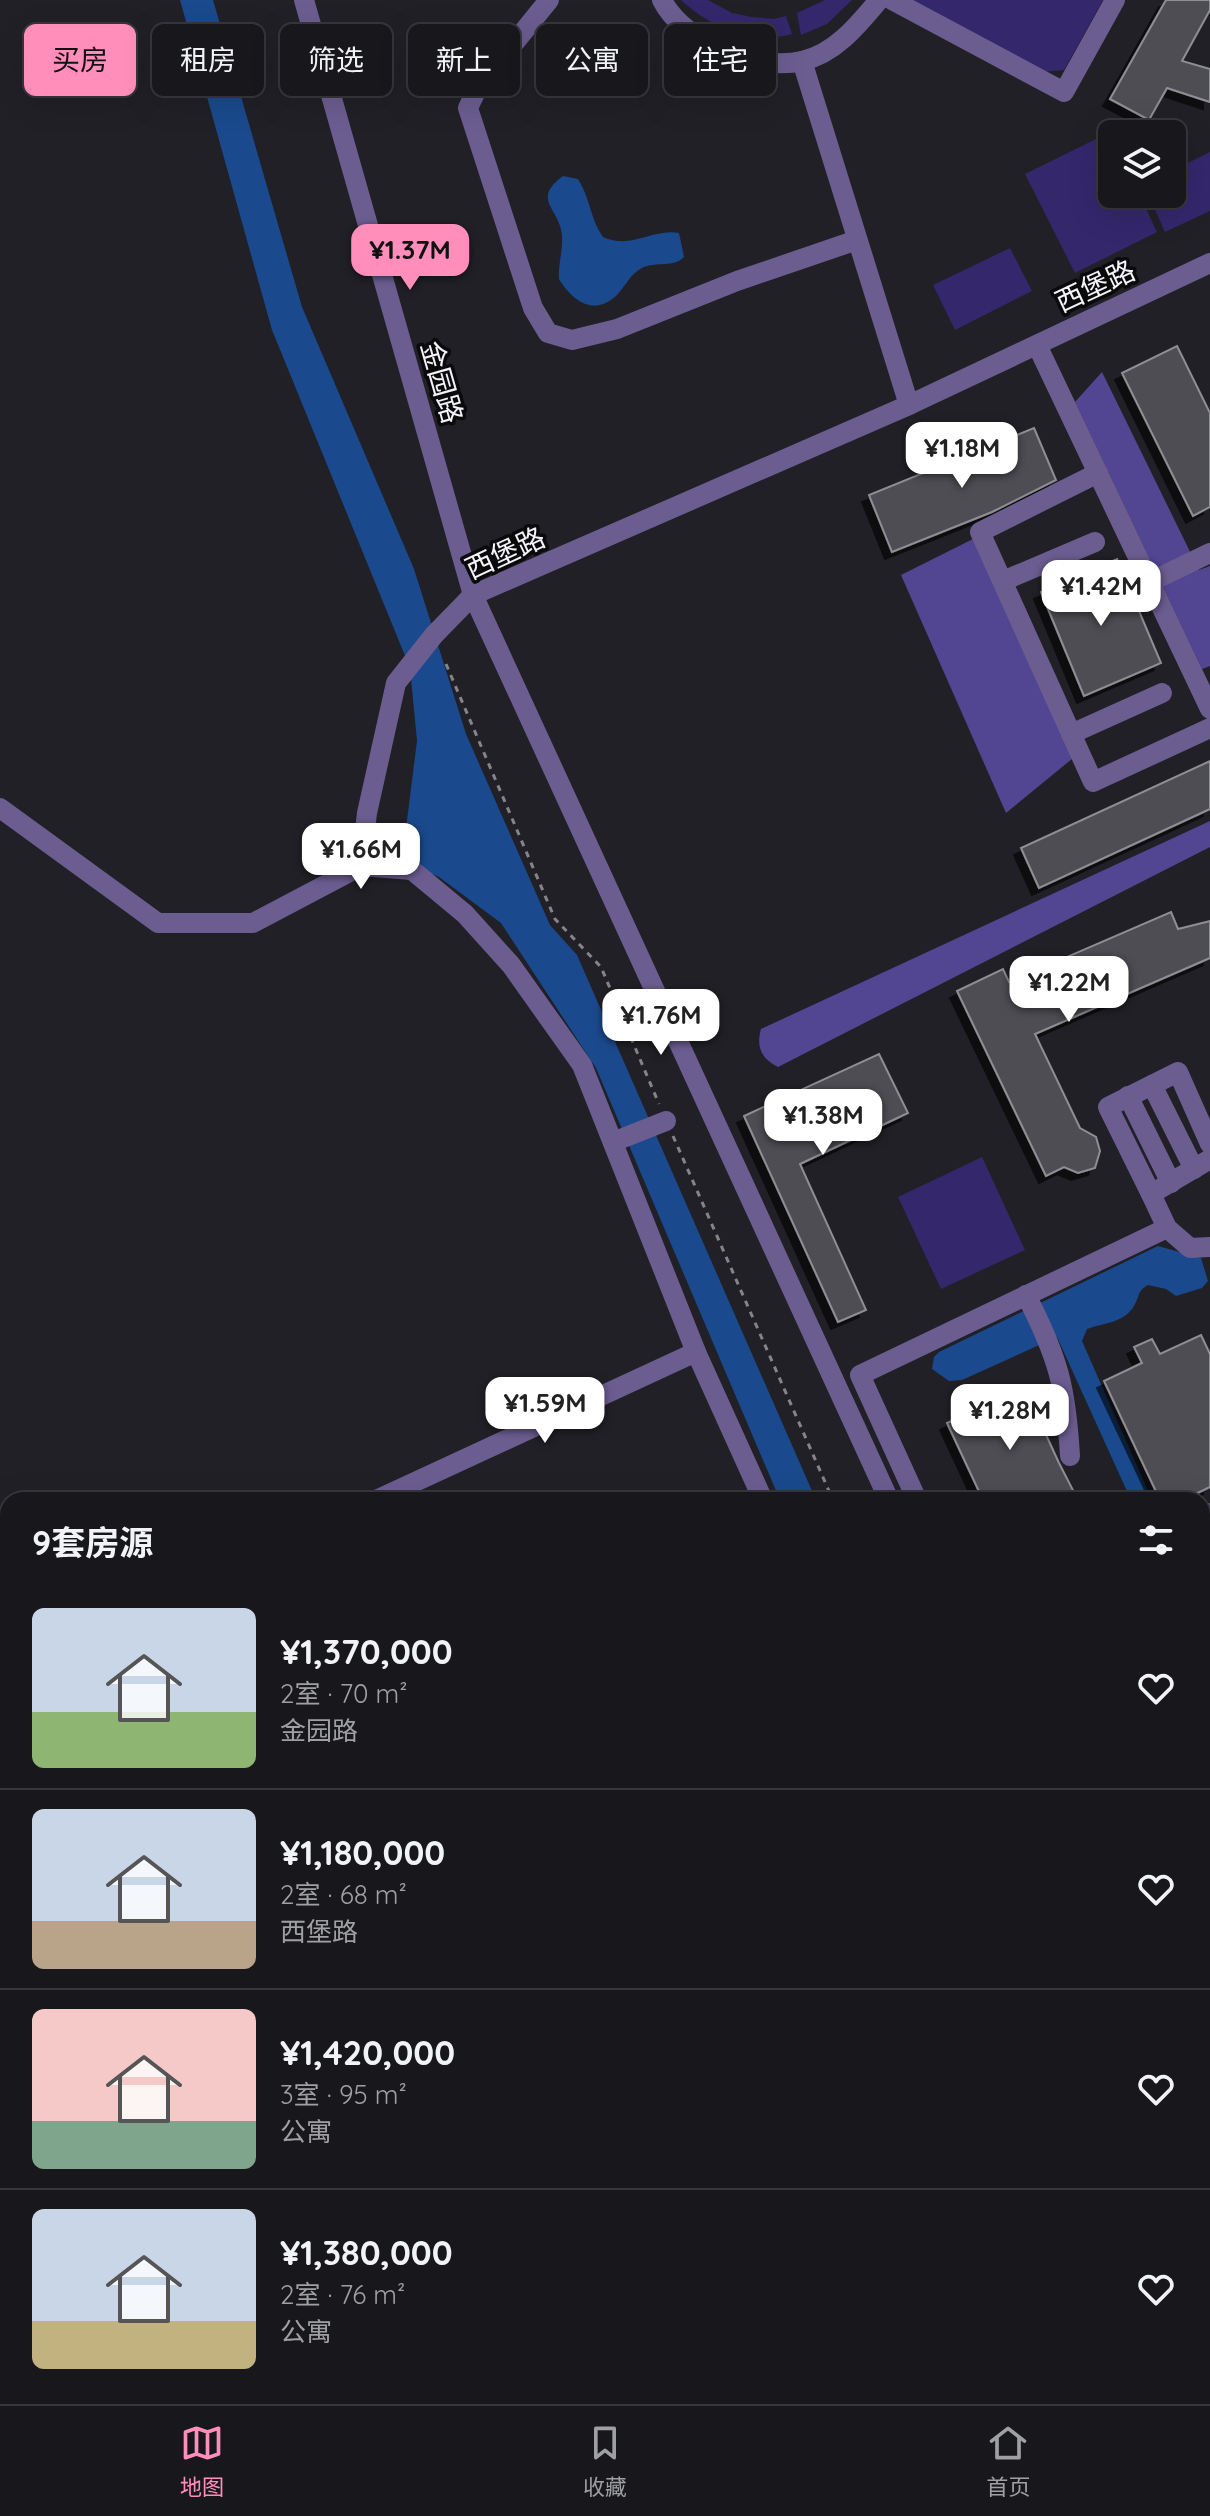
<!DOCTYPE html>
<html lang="zh">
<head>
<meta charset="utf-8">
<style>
  body { margin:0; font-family:Quicksand,"Noto Sans SC",sans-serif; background:#212125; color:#f1f3f6; height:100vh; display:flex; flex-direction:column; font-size:30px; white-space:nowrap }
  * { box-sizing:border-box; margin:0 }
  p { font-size:26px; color:#9fa0a3 }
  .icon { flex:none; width:44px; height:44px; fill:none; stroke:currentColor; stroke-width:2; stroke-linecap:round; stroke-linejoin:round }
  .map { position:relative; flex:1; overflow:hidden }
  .sheet { position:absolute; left:0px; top:1492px; width:1210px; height:912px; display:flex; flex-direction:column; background:#18181c; border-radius:24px 24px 0 0; box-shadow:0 8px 32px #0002,0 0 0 2px #36373b }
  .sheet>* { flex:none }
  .top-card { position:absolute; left:24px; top:24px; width:800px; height:72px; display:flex; gap:16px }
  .tools { position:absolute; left:1098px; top:120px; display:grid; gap:16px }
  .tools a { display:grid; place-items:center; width:88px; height:88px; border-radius:12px; background:#18181c; box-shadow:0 8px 32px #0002,0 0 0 2px #36373b; font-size:40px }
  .price { position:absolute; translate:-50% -68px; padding:0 18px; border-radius:16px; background:#fff; color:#222; font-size:26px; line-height:52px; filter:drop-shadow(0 2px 4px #0008) }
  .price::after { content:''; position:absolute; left:50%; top:48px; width:24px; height:18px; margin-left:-12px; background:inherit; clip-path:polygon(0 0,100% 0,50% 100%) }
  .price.selected { background:#ff8eba; color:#111 }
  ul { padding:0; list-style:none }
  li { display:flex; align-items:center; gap:24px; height:200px; padding:0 32px }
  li+li { border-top:2px solid #36373b }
  li span { display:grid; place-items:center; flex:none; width:224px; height:160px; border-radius:12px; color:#555 }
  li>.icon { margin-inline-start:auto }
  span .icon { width:96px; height:96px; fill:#fffc; stroke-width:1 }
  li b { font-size:34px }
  h2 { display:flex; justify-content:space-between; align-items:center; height:96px; padding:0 32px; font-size:34px }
  .tag { padding:0 28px; border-radius:12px; background:#18181c; box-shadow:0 8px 32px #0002,0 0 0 2px #36373b; font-size:28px; line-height:72px }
  .tag.selected { background:#ff8eba; color:#111 }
  .dock { display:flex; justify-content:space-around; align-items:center; height:112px; border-top:2px solid #36373b; background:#18181c; font-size:22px; color:#9fa0a3 }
  .dock a { display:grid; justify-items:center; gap:4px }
  .dock .selected { color:#ff8eba }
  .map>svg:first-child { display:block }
  .green { fill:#34276c }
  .forest { fill:#524693 }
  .water { fill:#1a4a8d }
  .building { fill:#4d4d53; stroke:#8e8e95; stroke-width:2; filter:url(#shadow) }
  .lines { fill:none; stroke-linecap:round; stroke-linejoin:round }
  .path { stroke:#848489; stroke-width:3; stroke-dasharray:6 6; stroke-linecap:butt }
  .minor { stroke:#6c5d91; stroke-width:20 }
  .labels { text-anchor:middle; stroke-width:7; stroke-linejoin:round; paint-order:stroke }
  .street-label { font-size:28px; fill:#f4f4f8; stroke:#0a0a0c }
</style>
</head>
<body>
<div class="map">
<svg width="1210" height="2404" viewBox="0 0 1210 2404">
  <defs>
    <filter id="shadow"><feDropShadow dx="-7" dy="7" stdDeviation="0" flood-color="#0009"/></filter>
  </defs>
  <rect width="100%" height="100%" fill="#202026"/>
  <g class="green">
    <path d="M 681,0 L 708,0 L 732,13 L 752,17 L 774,19 L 786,16 L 792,34 C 750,46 712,28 681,0 Z"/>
    <polygon points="825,0 852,0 827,24 801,35 797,13"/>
    <polygon points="911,0 1103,0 1064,70 1042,72"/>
    <polygon points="1108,133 1112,141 1112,194 1139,194 1157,232 1075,273 1025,174"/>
    <polygon points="1210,152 1210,211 1165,232 1148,194 1172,194 1172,171"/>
    <polygon points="1010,248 1032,291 955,330 933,285"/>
    <polygon points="982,1157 1025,1250 941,1289 898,1197"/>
  </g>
  <g class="forest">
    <polygon points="1102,372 1199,570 1210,566 1210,666 1202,669 1075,402"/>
    <polygon points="975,538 1078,754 1006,813 901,575"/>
    <path d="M 1210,821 L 1210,847 L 778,1067 C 761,1058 756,1047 761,1029 Z"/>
  </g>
  <g class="water">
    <polygon points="180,0 213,0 302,307 414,569 466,734 550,925 577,955 816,1500 780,1500 596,1068 501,923 439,877 402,860 417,741 410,668 272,330"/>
    <path d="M 563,176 L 578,179 C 590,197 590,219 603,237 C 632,250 652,228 679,233 L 684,257 C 674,268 656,261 642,268 C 630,274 625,287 616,296 C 593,317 572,300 559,279 C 558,264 563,251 562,235 C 559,207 531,200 563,176 Z"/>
    <path d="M 1158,1246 L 1201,1258 L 1208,1281 L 1202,1288 L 1176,1296 L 1166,1289 L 1148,1285 C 1137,1291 1140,1296 1134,1306 C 1124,1323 1103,1323 1087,1329 L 1082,1341 L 1152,1500 L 1131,1500 L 1057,1337 L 962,1380 L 949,1381 L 932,1369 L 934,1357 L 939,1352 Z"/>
    <polygon points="1202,1613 1210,1631 1210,1674 1202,1656"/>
    <polygon points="1202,2265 1210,2271 1210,2301 1202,2296"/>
  </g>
  <g class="building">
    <polygon points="1166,0 1210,0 1210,10 1182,61 1210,69 1210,102 1167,88 1149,120 1110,99"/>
    <polygon points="1177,346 1210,413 1210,507 1193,516 1122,373"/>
    <polygon points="1034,428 1056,480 992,512 892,552 869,495"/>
    <polygon points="1117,559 1161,663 1084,696 1041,592"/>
    <polygon points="1210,761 1210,809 1039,888 1021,848"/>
    <polygon points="1171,912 1178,929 1210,921 1210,958 1035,1034 1080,1128 1096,1137 1100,1151 1095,1168 1078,1173 1064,1167 1046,1176 957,991 1003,969 1009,982"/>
    <polygon points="879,1054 908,1113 800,1164 866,1310 838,1322 744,1116"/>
    <polygon points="1201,1335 1210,1354 1210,1487 1183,1500 1160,1500 1104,1381 1142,1363 1134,1347 1152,1339 1160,1354"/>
    <polygon points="1024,1387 1059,1463 1078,1500 983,1500 947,1423"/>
  </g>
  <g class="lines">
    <g class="path">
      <polyline points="446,664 555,919 601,967 659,1104"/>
      <polyline points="673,1136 833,1500"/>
      <polyline points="1202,2254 1210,2262"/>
    </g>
    <g class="minor">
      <polyline points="304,0 473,595 889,1500"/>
      <polyline points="549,0 477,89 468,108 533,308 548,333 572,340 617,329 737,281 857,240"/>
      <path d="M 662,0 C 683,42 757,72 802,61 C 835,54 859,24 879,0"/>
      <polyline points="892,0 1064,92 1115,0"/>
      <polyline points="802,61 909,405"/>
      <polyline points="1037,345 1210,709"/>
      <polyline points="1098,473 980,532 1093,782 1210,728"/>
      <polyline points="1003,581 1095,542"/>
      <polyline points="1150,582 1210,553"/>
      <polyline points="1071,734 1162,693"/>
      <polyline points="0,808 158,923 253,923 361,866 367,813 396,683 434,635 473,595 909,405 1210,263"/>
      <polyline points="361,866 412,870 465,914 511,965 582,1065 696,1352 763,1500"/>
      <polyline points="1152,1085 1194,1169"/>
      <polyline points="1128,1096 1171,1183"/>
      <polyline points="613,1142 666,1121"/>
      <polyline points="1210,1159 1151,1194 1167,1228 1190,1248 1210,1247"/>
      <polyline points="1151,1194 1108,1107 1178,1072 1210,1144"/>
      <path d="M 1026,1295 C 1058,1357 1066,1387 1070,1456"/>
      <polyline points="376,1500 696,1352"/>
      <polyline points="917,1500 860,1375 1167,1228"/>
      <polyline points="1202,1516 1208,1513"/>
      <polyline points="0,1629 8,1637"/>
      <polyline points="1202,1943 1210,1939"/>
      <polyline points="1202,2116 1210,2134"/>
      <polyline points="1202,2182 1210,2200"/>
      <polyline points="336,2396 339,2404"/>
      <polyline points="1037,2396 1039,2404"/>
      <polyline points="909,2398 911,2396"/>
    </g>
  </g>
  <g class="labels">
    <g class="street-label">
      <text transform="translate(1095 286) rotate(-25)" y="10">西堡路</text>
      <text transform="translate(442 382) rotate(74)" y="10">金园路</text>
      <text transform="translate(505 553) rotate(-25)" y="10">西堡路</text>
    </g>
  </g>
</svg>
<div class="tools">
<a><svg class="icon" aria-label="layers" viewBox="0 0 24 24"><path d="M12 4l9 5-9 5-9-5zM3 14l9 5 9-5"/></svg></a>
</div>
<b class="price selected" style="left:410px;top:292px">¥1.37M</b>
<b class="price" style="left:962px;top:490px">¥1.18M</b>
<b class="price" style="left:1101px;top:628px">¥1.42M</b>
<b class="price" style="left:361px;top:891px">¥1.66M</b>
<b class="price" style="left:1069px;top:1024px">¥1.22M</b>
<b class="price" style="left:661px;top:1057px">¥1.76M</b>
<b class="price" style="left:823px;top:1157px">¥1.38M</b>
<b class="price" style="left:545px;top:1445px">¥1.59M</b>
<b class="price" style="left:1010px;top:1452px">¥1.28M</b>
<div class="top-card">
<a class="tag selected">买房</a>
<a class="tag">租房</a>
<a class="tag">筛选</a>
<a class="tag">新上</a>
<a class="tag">公寓</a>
<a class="tag">住宅</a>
</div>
<section class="sheet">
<h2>9套房源<svg class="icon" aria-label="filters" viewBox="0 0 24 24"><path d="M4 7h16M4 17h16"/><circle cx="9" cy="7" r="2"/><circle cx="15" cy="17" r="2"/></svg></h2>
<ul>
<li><span style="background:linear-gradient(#c9d6e8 65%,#8fb573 0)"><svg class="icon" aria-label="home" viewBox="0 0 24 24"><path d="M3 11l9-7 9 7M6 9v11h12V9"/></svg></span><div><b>¥1,370,000</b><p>2室 · 70 m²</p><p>金园路</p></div><svg class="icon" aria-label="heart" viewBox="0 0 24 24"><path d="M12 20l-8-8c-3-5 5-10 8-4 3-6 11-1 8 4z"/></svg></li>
<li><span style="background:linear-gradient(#c9d6e8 70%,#b9a48a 0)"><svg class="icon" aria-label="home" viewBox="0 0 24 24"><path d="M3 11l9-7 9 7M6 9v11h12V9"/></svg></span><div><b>¥1,180,000</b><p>2室 · 68 m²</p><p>西堡路</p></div><svg class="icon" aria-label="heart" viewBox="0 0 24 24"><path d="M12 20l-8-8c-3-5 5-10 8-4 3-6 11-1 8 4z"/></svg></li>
<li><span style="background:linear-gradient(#f6c9c9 70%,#7fa58c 0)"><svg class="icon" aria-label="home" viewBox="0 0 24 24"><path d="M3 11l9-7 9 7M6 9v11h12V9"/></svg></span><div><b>¥1,420,000</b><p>3室 · 95 m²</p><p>公寓</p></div><svg class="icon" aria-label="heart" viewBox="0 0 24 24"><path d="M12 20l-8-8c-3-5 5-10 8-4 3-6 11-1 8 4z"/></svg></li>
<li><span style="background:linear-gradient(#c9d6e8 70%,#c2b280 0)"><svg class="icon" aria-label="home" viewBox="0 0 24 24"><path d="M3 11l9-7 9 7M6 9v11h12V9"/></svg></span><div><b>¥1,380,000</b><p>2室 · 76 m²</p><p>公寓</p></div><svg class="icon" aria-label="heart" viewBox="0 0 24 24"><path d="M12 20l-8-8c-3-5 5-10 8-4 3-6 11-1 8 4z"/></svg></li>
</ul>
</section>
</div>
<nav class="dock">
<a class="selected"><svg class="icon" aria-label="map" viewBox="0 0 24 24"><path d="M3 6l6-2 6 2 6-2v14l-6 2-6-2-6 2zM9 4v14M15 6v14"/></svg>地图</a>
<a><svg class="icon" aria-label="saved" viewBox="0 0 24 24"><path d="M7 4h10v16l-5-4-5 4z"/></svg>收藏</a>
<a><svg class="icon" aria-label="home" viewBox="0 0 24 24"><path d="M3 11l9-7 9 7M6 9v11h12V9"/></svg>首页</a>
</nav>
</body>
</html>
